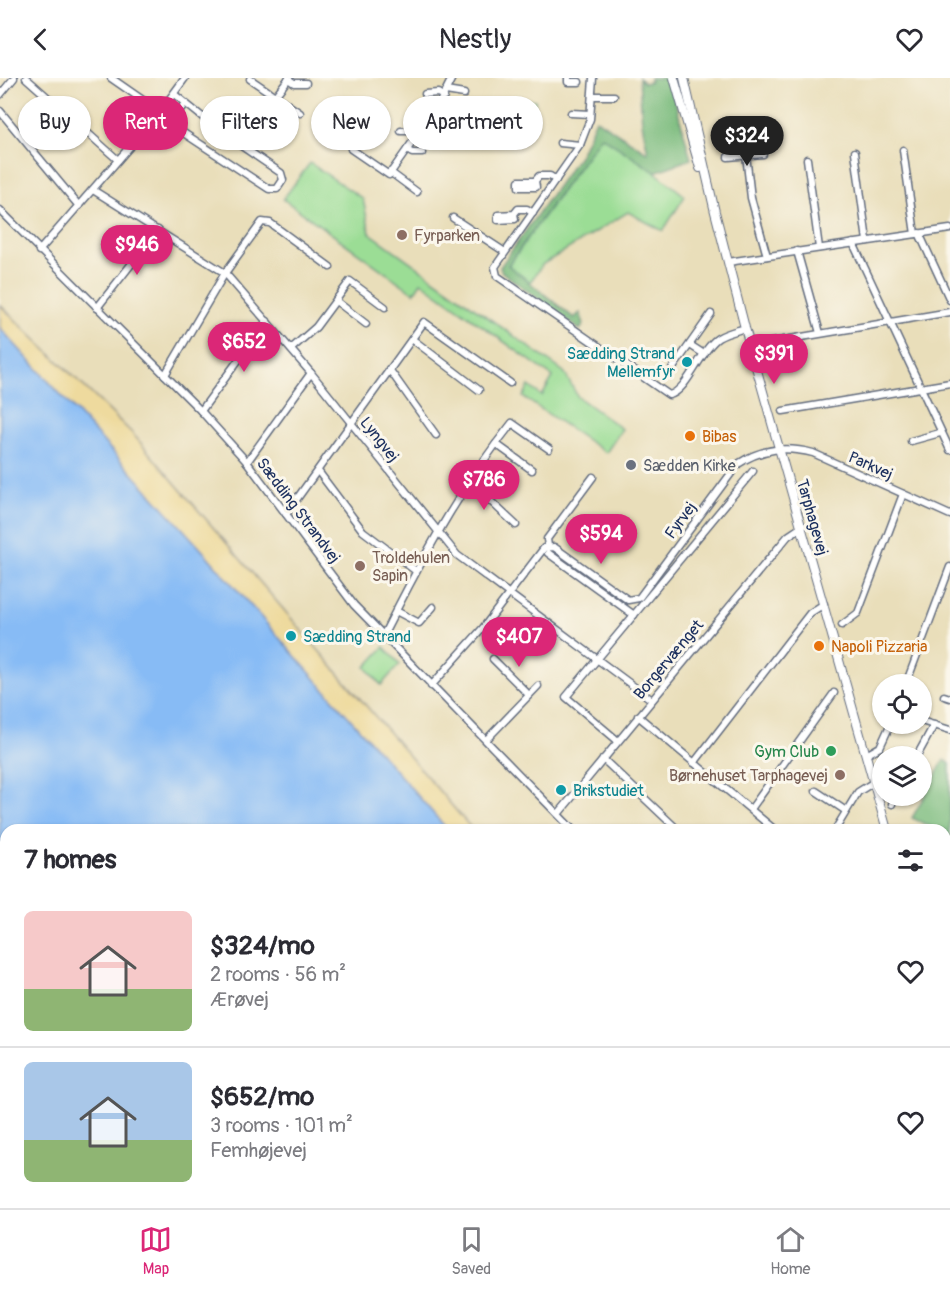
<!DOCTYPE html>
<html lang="en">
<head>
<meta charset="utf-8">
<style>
  body { margin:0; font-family:Pangolin,sans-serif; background:#f2f2f3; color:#2b2b33; height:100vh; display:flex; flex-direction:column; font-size:22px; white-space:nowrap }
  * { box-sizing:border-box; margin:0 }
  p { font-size:20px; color:#7c7c81 }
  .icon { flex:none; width:33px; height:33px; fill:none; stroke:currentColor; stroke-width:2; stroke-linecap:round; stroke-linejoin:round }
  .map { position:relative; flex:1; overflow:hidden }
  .side { position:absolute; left:0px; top:746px; width:951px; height:386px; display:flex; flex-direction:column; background:#fff; border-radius:18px 18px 0 0; box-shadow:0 2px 4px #0004 }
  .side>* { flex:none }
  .hud { position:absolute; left:18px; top:18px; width:600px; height:54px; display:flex; gap:12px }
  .controls { position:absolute; left:872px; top:596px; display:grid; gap:12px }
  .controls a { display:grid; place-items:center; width:60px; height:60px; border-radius:50%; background:#fff; box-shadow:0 2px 4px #0004; font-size:30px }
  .price { position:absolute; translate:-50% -51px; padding:0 14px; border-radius:21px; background:#db2777; color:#fff; font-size:20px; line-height:39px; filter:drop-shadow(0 2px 3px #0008) }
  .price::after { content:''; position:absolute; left:50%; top:36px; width:18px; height:14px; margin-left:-9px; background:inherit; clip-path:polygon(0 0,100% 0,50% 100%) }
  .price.selected { background:#222; color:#fff }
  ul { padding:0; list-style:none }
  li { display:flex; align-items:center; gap:18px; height:150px; padding:0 24px }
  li+li { border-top:2px solid #e1e1e2 }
  li span { display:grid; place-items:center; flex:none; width:168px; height:120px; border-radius:9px; color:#555 }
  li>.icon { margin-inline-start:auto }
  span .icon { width:72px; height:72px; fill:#fffc; stroke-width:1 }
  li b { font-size:26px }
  h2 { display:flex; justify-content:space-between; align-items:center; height:72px; padding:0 24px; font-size:26px }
  .chip { padding:0 21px; border-radius:27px; background:#fff; box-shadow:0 2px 4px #0004; font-size:21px; line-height:54px }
  .chip.selected { background:#db2777; color:#fff }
  header { display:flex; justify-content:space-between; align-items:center; height:78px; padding:0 24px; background:#fff; font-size:27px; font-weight:600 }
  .tab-bar { display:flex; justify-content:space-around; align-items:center; height:84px; border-top:2px solid #e1e1e2; background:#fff; font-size:16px; color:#7c7c81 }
  .tab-bar a { display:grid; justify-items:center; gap:3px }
  .tab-bar .selected { color:#db2777 }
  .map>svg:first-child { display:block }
  .green { fill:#9bdd95; stroke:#5b867a; stroke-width:1.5 }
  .forest { fill:#7cbc7e; stroke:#4c766e; stroke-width:1.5 }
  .sand { fill:#eeda9e; stroke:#84847e; stroke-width:1.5 }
  .water { fill:#87bbf5; stroke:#5175aa; stroke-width:1.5 }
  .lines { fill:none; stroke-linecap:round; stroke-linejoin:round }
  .minor-casing { stroke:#636c7e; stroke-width:9 }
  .major-casing { stroke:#636c7e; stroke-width:10 }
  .minor { stroke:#fff; stroke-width:6 }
  .major { stroke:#fff; stroke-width:8 }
  .education-dot { fill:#8d6e63; stroke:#fbf7ec; stroke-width:2 }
  .culture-dot { fill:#0f9aa8; stroke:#fbf7ec; stroke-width:2 }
  .food-dot { fill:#e8710a; stroke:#fbf7ec; stroke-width:2 }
  .worship-dot { fill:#6b7280; stroke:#fbf7ec; stroke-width:2 }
  .leisure-dot { fill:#2e9e5b; stroke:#fbf7ec; stroke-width:2 }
  .labels { text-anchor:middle; stroke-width:6; stroke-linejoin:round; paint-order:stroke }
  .education-label { font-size:16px; fill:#785e54; stroke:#fbf7ec; text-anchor:start }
  .culture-label { font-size:16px; fill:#0d838f; stroke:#fbf7ec; text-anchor:start }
  .food-label { font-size:16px; fill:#c56008; stroke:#fbf7ec; text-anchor:start }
  .street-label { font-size:16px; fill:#1b2f5e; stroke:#fbf7ec }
  .worship-label { font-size:16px; fill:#5b616d; stroke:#fbf7ec; text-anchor:start }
  .leisure-label { font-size:16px; fill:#27864d; stroke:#fbf7ec; text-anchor:end }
</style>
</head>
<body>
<header><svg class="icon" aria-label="back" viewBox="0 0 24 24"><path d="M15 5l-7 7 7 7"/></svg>Nestly<svg class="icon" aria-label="heart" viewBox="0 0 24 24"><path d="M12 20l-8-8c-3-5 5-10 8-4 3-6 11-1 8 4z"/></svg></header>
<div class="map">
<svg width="950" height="1130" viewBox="0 0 950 1130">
  <rect width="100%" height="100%" fill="#fbf7ec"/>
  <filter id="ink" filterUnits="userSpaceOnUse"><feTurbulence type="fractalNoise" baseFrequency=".0167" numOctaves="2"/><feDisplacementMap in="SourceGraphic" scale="12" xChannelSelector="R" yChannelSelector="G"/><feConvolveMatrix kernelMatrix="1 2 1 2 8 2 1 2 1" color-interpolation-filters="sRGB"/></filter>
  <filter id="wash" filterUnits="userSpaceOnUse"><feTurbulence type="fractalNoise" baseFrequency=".008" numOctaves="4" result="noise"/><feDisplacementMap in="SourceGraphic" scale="24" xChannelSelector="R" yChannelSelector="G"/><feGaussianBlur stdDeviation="1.35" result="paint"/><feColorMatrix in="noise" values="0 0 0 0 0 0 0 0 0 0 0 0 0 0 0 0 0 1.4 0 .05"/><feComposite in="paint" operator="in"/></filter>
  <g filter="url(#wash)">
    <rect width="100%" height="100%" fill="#e9deba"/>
    <g class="green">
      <polygon points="535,22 535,36 505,37 505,22"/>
      <polygon points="601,58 655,94 685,118 663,153 628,134 543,186 530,204 508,188"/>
      <polygon points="310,85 363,121 370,155 564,294 578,319 622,351 606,375 523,319 529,308 542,318 553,299 421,204 414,215 283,121"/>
      <polygon points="384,569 400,586 381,607 366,589"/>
    </g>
    <g class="forest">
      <polygon points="639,0 644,5 650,4 650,0 669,0 691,81 655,94 601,58 508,187 574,240 580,235 584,246 580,252 502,194 500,189 581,75 596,41 648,75 642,45"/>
      <polygon points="944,682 950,685 950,954 945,937 945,752 935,751 912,740"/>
    </g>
    <polygon class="sand" points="0,227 132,355 472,751 447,751 202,472 0,250"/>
    <polygon class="water" points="0,250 202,472 447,751 6,752 6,1125 822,1125 827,1130 0,1130"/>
  </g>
  <g filter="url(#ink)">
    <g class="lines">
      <defs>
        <g id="minor">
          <polyline points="26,0 118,82"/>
          <polyline points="111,0 160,34"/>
          <polyline points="568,0 568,4 579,4"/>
          <path d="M 593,0 L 590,41 L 580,67 L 495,189 L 497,198 L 669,317 C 688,313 700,272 718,260 C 726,255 736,253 745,250"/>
          <polyline points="250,1 275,18 289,0"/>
          <polyline points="288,1 294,5 306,5"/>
          <polyline points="446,13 464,16"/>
          <polyline points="174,16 221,54 281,95 283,102 277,111 269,111 176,50 174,40 185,25"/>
          <polyline points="425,16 438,15 444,19"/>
          <polyline points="0,17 14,0"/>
          <polyline points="275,18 300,35"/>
          <polyline points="592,18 614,18"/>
          <polyline points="0,33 79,128"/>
          <polyline points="571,35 590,36"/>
          <polyline points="428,42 432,46 446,46"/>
          <polyline points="401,53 414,53 418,56"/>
          <polyline points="560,65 580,67"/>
          <polyline points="351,71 389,97 438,28 452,0"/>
          <polyline points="407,72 412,75 422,75"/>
          <polyline points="903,72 915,156"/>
          <polyline points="855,74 867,163"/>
          <polyline points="746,77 751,120 767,178"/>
          <polyline points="728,79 763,76"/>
          <polyline points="807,81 819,170"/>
          <polyline points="390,94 417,114"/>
          <polyline points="535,103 536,109 519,109 519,103 535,103 539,98 550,98 556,102"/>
          <polyline points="93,112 225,195 311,295 457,477 652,622"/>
          <polyline points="0,132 201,333 247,384 354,527 573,752"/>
          <polyline points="514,136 515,141 498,142 498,137 514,136 518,131 527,131 533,135"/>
          <polyline points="453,140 505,174"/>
          <polyline points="919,155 950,222"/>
          <polyline points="853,165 950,372"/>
          <polyline points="39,173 160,34 185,0"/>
          <polyline points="797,173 820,255"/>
          <polyline points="728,184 950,151"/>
          <polyline points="336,223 366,246"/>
          <polyline points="97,230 158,152"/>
          <polyline points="412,261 479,312"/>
          <polyline points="766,265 950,234"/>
          <polyline points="690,267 704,276"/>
          <polyline points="291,271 316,249 350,203 385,229"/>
          <polyline points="389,291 436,357"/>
          <polyline points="165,297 225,195 262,144 270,145 330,189"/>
          <polyline points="668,297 711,236"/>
          <polyline points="201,333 267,243"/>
          <polyline points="783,333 950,305"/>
          <polyline points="911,363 940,355"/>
          <polyline points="496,366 532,392"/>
          <polyline points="247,384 311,295"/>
          <polyline points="318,393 363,453 416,493"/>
          <polyline points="468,402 516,447"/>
          <polyline points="286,436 424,244 510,305"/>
          <polyline points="548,468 547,461 593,399"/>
          <polyline points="548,475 634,537"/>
          <polyline points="396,533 419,545 433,529"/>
          <polyline points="842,547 858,535 903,416"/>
          <path d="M 383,558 C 421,483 459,411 512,345 L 549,371"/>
          <polyline points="493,581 529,617"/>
          <polyline points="906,606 950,489"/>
          <path d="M 431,608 L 483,550 L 544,470 L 554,469 L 628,522 L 639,520 L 738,386 C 762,370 786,368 813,375 L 950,437"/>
          <polyline points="944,618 950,620"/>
          <polyline points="638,638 775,752"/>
          <polyline points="921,643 950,652"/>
          <polyline points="486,662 538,608"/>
          <polyline points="618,663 566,619 753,393"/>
          <polyline points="866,677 880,669 891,645"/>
          <polyline points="917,678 934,647"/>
          <polyline points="603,681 678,752"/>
          <polyline points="694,685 810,535 824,526"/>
          <polyline points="816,713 846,733"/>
          <polyline points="892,726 896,717"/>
          <polyline points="751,731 834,615"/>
          <polyline points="559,735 788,458 803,448"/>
          <polyline points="835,752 858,714 874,704"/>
          <polyline points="917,1125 921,1130"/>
          <polyline points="922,1125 929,1130"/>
        </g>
        <g id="major">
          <polyline points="674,0 700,90"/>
          <polyline points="684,0 715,134 745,250 887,752"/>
          <polyline points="945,957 950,974"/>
        </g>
      </defs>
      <use href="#minor" class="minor-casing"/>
      <use href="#major" class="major-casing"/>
      <use href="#minor" class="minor"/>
      <use href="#major" class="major"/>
    </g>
  </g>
  <g class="education-dot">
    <circle cx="402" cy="157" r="6"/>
    <circle cx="360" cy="488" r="6"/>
    <circle cx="840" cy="697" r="6"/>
  </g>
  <g class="culture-dot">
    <circle cx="687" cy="284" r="6"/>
    <circle cx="291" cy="558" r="6"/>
    <circle cx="561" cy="712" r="6"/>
  </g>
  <g class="food-dot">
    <circle cx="690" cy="358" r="6"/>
    <circle cx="819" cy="568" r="6"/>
  </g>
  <circle class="worship-dot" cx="631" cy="387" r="6"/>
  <circle class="leisure-dot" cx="831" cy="673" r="6"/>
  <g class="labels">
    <g class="education-label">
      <text x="414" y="163">Fyrparken</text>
      <text x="372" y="485">Troldehulen<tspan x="372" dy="18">Sapin</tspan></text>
      <text x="828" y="703" text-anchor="end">Børnehuset Tarphagevej</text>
    </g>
    <g class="culture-label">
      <text x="675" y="281" text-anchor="end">Sædding Strand<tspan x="675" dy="18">Mellemfyr</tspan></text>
      <text x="303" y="564">Sædding Strand</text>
      <text x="573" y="718">Brikstudiet</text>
    </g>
    <g class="food-label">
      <text x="702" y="364">Bibas</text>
      <text x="831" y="574">Napoli Pizzaria</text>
    </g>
    <g class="street-label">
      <text transform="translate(380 361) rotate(52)" y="6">Lyngvej</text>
      <text transform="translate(871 387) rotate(24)" y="6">Parkvej</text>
      <text transform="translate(299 432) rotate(53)" y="6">Sædding Strandvej</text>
      <text transform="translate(813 439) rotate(74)" y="6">Tarphagevej</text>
      <text transform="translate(680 442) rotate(-54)" y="6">Fyrvej</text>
      <text transform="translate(668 581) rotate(-50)" y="6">Borgervænget</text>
    </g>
    <g class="worship-label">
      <text x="643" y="393">Sædden Kirke</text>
    </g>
    <g class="leisure-label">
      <text x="819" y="679">Gym Club</text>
    </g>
  </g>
</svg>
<div class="controls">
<a><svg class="icon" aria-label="locate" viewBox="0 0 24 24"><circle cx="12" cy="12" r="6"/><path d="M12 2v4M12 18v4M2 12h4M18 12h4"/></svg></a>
<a><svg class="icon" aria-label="layers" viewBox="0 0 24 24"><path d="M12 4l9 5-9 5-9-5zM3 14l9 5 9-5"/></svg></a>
</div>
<b class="price selected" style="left:747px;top:89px">$324</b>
<b class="price" style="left:137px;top:198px">$946</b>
<b class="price" style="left:244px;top:295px">$652</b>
<b class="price" style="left:774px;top:307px">$391</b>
<b class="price" style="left:484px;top:433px">$786</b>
<b class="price" style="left:601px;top:487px">$594</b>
<b class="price" style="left:519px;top:590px">$407</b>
<div class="hud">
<a class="chip">Buy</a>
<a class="chip selected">Rent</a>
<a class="chip">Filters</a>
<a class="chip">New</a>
<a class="chip">Apartment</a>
</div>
<section class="side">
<h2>7 homes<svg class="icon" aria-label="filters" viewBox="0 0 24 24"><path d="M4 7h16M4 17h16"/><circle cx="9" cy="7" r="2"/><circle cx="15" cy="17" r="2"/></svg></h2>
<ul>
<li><span style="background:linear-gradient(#f6c9c9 65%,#8fb573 0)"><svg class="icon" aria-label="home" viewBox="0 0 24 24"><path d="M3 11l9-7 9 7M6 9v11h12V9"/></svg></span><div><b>$324/mo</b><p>2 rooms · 56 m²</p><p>Ærøvej</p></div><svg class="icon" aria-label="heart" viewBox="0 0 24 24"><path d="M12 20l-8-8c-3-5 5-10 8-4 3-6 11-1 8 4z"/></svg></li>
<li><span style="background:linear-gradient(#a9c7e8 65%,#8fb573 0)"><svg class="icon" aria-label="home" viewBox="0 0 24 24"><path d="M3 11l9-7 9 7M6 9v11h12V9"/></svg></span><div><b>$652/mo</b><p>3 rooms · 101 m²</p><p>Femhøjevej</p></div><svg class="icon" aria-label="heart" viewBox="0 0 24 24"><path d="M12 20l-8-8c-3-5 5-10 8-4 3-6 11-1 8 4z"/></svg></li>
</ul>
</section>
</div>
<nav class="tab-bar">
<a class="selected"><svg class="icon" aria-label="map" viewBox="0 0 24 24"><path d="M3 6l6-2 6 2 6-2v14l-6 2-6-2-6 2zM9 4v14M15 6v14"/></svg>Map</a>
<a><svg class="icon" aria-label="saved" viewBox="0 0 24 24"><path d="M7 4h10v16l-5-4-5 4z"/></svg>Saved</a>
<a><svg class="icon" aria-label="home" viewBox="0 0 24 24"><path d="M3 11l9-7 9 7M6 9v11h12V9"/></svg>Home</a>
</nav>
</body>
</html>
